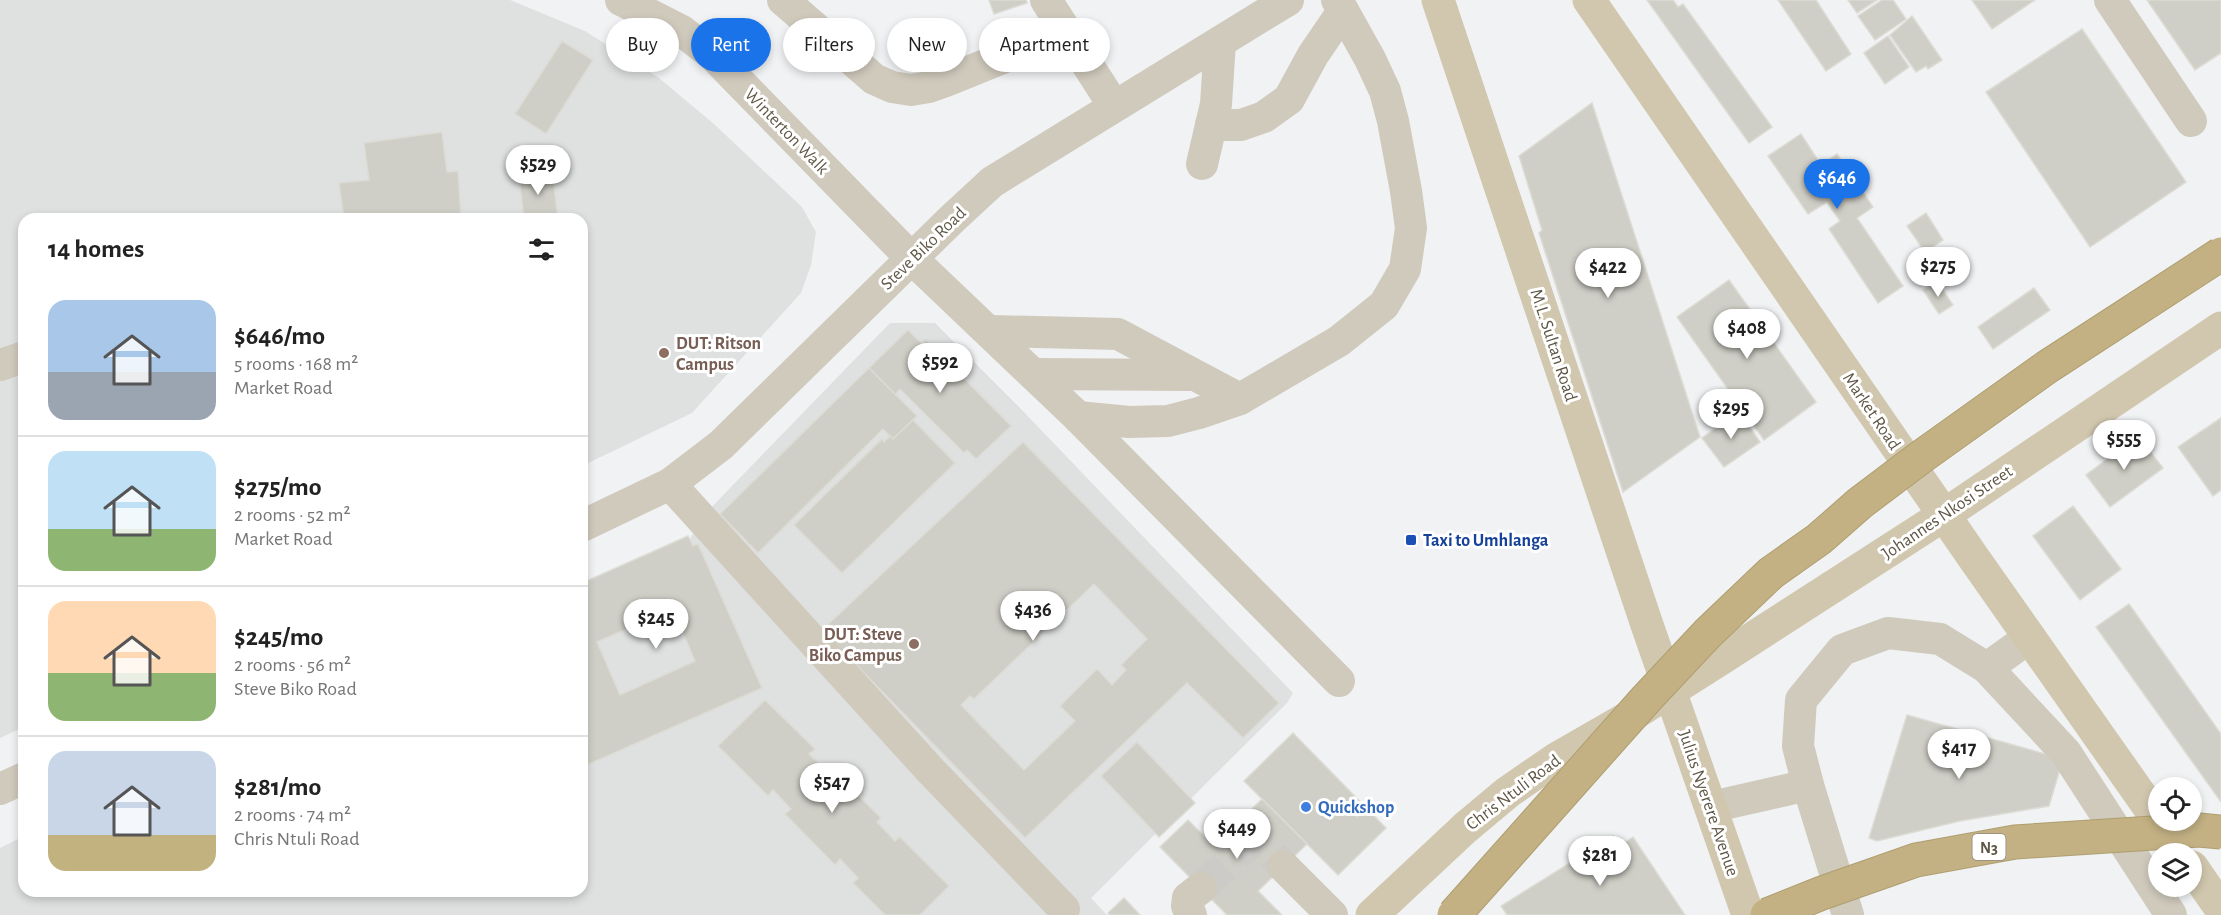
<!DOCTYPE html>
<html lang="en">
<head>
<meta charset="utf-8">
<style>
  body { margin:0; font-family:"Alegreya Sans",sans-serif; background:#f6f6f6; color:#222; height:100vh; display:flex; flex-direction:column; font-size:22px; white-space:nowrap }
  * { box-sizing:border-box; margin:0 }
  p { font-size:20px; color:#767676 }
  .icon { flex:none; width:33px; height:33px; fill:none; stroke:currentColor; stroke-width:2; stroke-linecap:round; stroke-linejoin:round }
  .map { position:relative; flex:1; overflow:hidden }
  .details { position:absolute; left:18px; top:213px; width:570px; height:684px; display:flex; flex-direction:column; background:#fff; border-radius:18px; box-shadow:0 3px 9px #0003 }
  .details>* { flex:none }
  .hud { position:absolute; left:606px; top:18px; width:570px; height:54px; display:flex; gap:12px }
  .tools { position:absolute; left:2148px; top:777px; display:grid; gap:12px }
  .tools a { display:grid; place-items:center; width:54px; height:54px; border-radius:50%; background:#fff; box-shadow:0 3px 9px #0003; font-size:30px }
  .price { position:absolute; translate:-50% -51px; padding:0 14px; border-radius:21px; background:#fff; color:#222; font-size:20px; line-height:39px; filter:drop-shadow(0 2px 3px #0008) }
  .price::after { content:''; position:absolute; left:50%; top:36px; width:18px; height:14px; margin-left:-9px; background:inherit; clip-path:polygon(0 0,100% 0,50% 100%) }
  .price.on { background:#1a73e8; color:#fff }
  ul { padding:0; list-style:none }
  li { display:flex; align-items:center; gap:18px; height:150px; padding:0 30px }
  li+li { border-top:2px solid #e0e0e0 }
  li span { display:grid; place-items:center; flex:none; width:168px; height:120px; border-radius:18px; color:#555 }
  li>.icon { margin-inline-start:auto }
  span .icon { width:72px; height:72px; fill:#fffc; stroke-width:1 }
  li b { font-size:26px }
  h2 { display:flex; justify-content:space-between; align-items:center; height:72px; padding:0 30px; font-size:26px }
  .tag { padding:0 21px; border-radius:27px; background:#fff; box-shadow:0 3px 9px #0003; font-size:21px; line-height:54px }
  .tag.on { background:#1a73e8; color:#fff }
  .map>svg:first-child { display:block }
  .education { fill:#dfe1e1 }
  .building { fill:#d0cfc7; stroke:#dcdbd4; stroke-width:1.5; fill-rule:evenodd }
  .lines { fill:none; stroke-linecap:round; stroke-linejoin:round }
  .minor-tunnel { stroke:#cccbc8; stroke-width:32; stroke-dasharray:32 16; stroke-linecap:butt }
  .minor { stroke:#d0cabd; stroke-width:32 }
  .major { stroke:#d1c7ae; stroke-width:33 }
  .highway-bridge-casing { stroke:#af9e6f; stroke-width:35; stroke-linecap:butt }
  .highway-bridge { stroke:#c3b184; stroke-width:33 }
  .education-dot { fill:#8d6e63; stroke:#fff; stroke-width:2 }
  .transit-dot { fill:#1a4fb4; stroke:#fff; stroke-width:2 }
  .shop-dot { fill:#3f7fe0; stroke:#fff; stroke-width:2 }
  .labels { text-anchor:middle; stroke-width:6; stroke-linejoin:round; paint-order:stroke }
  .shield { fill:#fff; stroke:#8f897e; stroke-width:1.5 }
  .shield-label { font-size:16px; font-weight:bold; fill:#5f5746 }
  .street-label { font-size:18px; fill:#5f5746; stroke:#fff }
  .education-label { font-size:18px; font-weight:bold; fill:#785e54; stroke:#fff; text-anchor:start }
  .transit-label { font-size:18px; font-weight:bold; fill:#164399; stroke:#fff; text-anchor:start }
  .shop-label { font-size:18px; font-weight:bold; fill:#366cbe; stroke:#fff; text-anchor:start }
</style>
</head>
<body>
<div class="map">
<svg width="2221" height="915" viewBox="0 0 2221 915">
  <rect width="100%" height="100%" fill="#f0f2f3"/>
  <g class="education">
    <polygon points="0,0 510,0 585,31 659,78 714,124 802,207 816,232 811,265 801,293 692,413 582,466 582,219 24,219 24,727 0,738"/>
    <polygon points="890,323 935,323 1020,408 1293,693 1287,703 1091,898 1107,915 0,915 0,848 24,836 24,891 582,891 582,594 685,549 700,519"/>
  </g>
  <g class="building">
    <polygon points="989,0 1026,0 1027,3 994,14"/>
    <polygon points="1647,0 1673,0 1678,7 1683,4 1772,127 1749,143"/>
    <polygon points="1778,0 1816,0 1851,54 1826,71"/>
    <polygon points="1848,0 1877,0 1857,13"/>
    <polygon points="1882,0 1893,0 1906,19 1875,40 1858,16"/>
    <polygon points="1972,0 2035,0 1992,29"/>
    <polygon points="2147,0 2221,0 2221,53 2195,70"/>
    <polygon points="1912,16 1942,60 1928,69 1926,66 1916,72 1890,35"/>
    <polygon points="2082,29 2186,182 2090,247 1986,92"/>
    <polygon points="1888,36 1909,67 1885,84 1864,53"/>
    <polygon points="562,41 593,60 546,134 515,114"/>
    <polygon points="1592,103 1700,437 1623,492 1539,233 1542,230 1519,156"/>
    <polygon points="442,132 447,172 458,171 461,217 344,219 339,183 369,180 364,143"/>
    <polygon points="1801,134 1821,165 1837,154 1873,207 1857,218 1903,286 1878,303 1829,229 1840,221 1827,202 1808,214 1768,156"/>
    <polygon points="552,171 558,219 524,219 519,174"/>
    <polygon points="1926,213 1943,240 1925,252 1907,226"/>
    <polygon points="1729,280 1816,402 1764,440 1677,317"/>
    <polygon points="1937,281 1953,305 1939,314 1923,290"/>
    <polygon points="2034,288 2050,310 1993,349 1978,327"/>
    <polygon points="908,330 922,344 926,340 1011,426 976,459 967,450 964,453 900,389 895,395 869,368"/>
    <polygon points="869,368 917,416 893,439 883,429 758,553 720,514"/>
    <polygon points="1739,412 1760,442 1724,467 1702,438"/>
    <polygon points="2221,418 2221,490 2213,496 2178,447"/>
    <polygon points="913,420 955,463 842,573 794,525 882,439 884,442 890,436 893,439"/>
    <polygon points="2138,436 2163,468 2110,507 2086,475"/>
    <path d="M 1023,442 L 1279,703 L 1243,738 L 1187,683 L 1025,838 L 822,630 ZM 1094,584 L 1147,639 L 1121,665 L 1126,670 L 1112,685 L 1097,669 L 1060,706 L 1075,721 L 1024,770 L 961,705 L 970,696 L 974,699 Z"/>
    <polygon points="2073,506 2121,569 2080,600 2033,536"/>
    <path d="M 688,536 L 693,546 L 698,544 L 762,688 L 582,767 L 582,583 ZM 673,609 L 695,661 L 620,695 L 597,642 Z"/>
    <polygon points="2129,604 2221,734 2221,802 2096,627"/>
    <polygon points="765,700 815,749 809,754 829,773 832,769 881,818 877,822 895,841 900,837 949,886 920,915 885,915 853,883 858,878 840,859 835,865 785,814 791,809 773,790 768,796 718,746"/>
    <polygon points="1907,715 2063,759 2049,806 1960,821 1877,841 1869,838"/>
    <polygon points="1293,733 1386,828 1338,875 1244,781"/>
    <polygon points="1137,742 1195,803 1159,837 1101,776"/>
    <polygon points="1262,799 1307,844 1258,891 1282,915 1227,915 1160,847 1188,820 1214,846"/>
    <polygon points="1613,836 1620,846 1633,837 1685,915 1507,915 1501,906"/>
    <polygon points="1124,898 1140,915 1110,915 1108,913"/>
  </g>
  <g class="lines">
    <polyline class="minor-tunnel" points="1201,888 1252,841 1261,842 1283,866"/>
    <g class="minor">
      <polyline points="621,0 682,31 714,56 911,258 1078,417 1339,681"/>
      <polyline points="783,0 874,79 892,87 911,90 929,87 946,81 1066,32"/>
      <polyline points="1046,0 1114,106"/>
      <polyline points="2110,0 2191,121"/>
      <polyline points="1211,125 1241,125 1264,117 1289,99 1313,55 1343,11"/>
      <polyline points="1202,164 1216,104 1220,42"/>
      <polyline points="990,331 1118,334 1240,399"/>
      <polyline points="0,365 24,357"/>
      <polyline points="1033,374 1191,375"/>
      <polyline points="1078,417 1129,422 1168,421 1199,413 1240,399 1339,341 1384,305 1405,269 1411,228 1406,191 1393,121 1385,91 1370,59 1337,0"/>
      <polyline points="670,484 931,771 1064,909"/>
      <polyline points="582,526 670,484 721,445 952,219 992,182 1288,0"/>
      <polyline points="1987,668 2030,637"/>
      <polyline points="0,789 24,778"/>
      <polyline points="1711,807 1808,785"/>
      <polyline points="1283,866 1332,915"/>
      <polyline points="1191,915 1187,906 1188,898 1201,888"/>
      <polyline points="1848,915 1808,785 1798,746 1801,700 1842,650 1888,633 1940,639 1987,668 2066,753 2171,915"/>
    </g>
    <g class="major">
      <polyline points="1438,0 1646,622 1748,915"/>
      <polyline points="1589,0 1973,557 2158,820"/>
      <polyline points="2192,867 2221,909"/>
      <polyline points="1372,915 1465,828 1508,792 1556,759 1629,717 1722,658 1944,515 2221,328"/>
    </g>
    <defs>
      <g id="highway-bridge">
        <polyline points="1454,915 1647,698 1708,633 1771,573 1819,539 1860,503 1921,457 2047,367 2221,254"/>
        <polyline points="1767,915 1822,893 1916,860 2015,842 2199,830 2221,832"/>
      </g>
    </defs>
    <use href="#highway-bridge" class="highway-bridge-casing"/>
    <use href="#highway-bridge" class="highway-bridge"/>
  </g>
  <g class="education-dot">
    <circle cx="664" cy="353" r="6"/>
    <circle cx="914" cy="644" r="6"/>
  </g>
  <rect class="transit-dot" x="1405" y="534" width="12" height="12" rx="3"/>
  <circle class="shop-dot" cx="1306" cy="807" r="6"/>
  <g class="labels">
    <rect class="shield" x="1972.5" y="834" width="33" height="26" rx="4.5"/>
    <g class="shield-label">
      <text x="1989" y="853">N3</text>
    </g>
    <g class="street-label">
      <text transform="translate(787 131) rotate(46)" y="6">Winterton Walk</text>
      <text transform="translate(923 248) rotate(-44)" y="6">Steve Biko Road</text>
      <text transform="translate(1554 345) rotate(72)" y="6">M.L. Sultan Road</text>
      <text transform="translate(1872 411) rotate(56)" y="6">Market Road</text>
      <text transform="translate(1947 512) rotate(-34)" y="6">Johannes Nkosi Street</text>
      <text transform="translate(1513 792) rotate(-37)" y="6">Chris Ntuli Road</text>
      <text transform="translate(1709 803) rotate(71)" y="6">Julius Nyerere Avenue</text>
    </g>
    <g class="education-label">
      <text x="676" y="349">DUT: Ritson<tspan x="676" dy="21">Campus</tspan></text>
      <text x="902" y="640" text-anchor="end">DUT: Steve<tspan x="902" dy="21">Biko Campus</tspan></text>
    </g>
    <g class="transit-label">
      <text x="1423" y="546">Taxi to Umhlanga</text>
    </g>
    <g class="shop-label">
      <text x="1318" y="813">Quickshop</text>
    </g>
  </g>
</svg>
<div class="tools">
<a><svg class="icon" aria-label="locate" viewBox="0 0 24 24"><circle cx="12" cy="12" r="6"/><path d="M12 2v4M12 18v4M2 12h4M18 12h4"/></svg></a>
<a><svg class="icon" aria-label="layers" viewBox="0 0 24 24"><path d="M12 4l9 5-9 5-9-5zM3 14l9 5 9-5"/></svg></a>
</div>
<b class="price" style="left:538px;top:196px">$529</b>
<b class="price on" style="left:1837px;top:210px">$646</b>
<b class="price" style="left:1938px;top:298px">$275</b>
<b class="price" style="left:1608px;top:299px">$422</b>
<b class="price" style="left:1747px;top:360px">$408</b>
<b class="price" style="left:940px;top:394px">$592</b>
<b class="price" style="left:1731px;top:440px">$295</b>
<b class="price" style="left:2124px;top:471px">$555</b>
<b class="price" style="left:1033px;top:642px">$436</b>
<b class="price" style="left:656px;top:650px">$245</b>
<b class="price" style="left:1959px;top:780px">$417</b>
<b class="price" style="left:832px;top:814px">$547</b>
<b class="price" style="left:1237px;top:860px">$449</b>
<b class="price" style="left:1600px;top:887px">$281</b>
<div class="hud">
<a class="tag">Buy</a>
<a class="tag on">Rent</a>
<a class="tag">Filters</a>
<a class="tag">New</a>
<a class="tag">Apartment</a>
</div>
<section class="details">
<h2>14 homes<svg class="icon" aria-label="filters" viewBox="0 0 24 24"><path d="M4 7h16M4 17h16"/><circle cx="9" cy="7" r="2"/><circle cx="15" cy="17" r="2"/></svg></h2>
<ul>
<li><span style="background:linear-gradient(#a9c7e8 60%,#9aa5b1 0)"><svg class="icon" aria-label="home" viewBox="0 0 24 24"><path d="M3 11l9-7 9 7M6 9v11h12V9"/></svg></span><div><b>$646/mo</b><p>5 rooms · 168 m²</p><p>Market Road</p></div></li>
<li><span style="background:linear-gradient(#bfe0f5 65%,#8fb573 0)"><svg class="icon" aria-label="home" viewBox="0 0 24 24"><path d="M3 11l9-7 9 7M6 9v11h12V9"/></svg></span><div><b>$275/mo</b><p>2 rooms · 52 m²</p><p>Market Road</p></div></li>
<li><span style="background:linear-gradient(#ffd9b3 60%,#8fb573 0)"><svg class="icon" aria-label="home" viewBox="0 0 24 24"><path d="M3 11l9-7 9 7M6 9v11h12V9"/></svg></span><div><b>$245/mo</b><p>2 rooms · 56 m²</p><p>Steve Biko Road</p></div></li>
<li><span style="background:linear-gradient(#c9d6e8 70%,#c2b280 0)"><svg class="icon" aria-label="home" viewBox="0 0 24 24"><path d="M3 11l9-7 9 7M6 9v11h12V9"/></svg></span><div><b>$281/mo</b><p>2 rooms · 74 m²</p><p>Chris Ntuli Road</p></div></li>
</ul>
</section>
</div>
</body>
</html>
